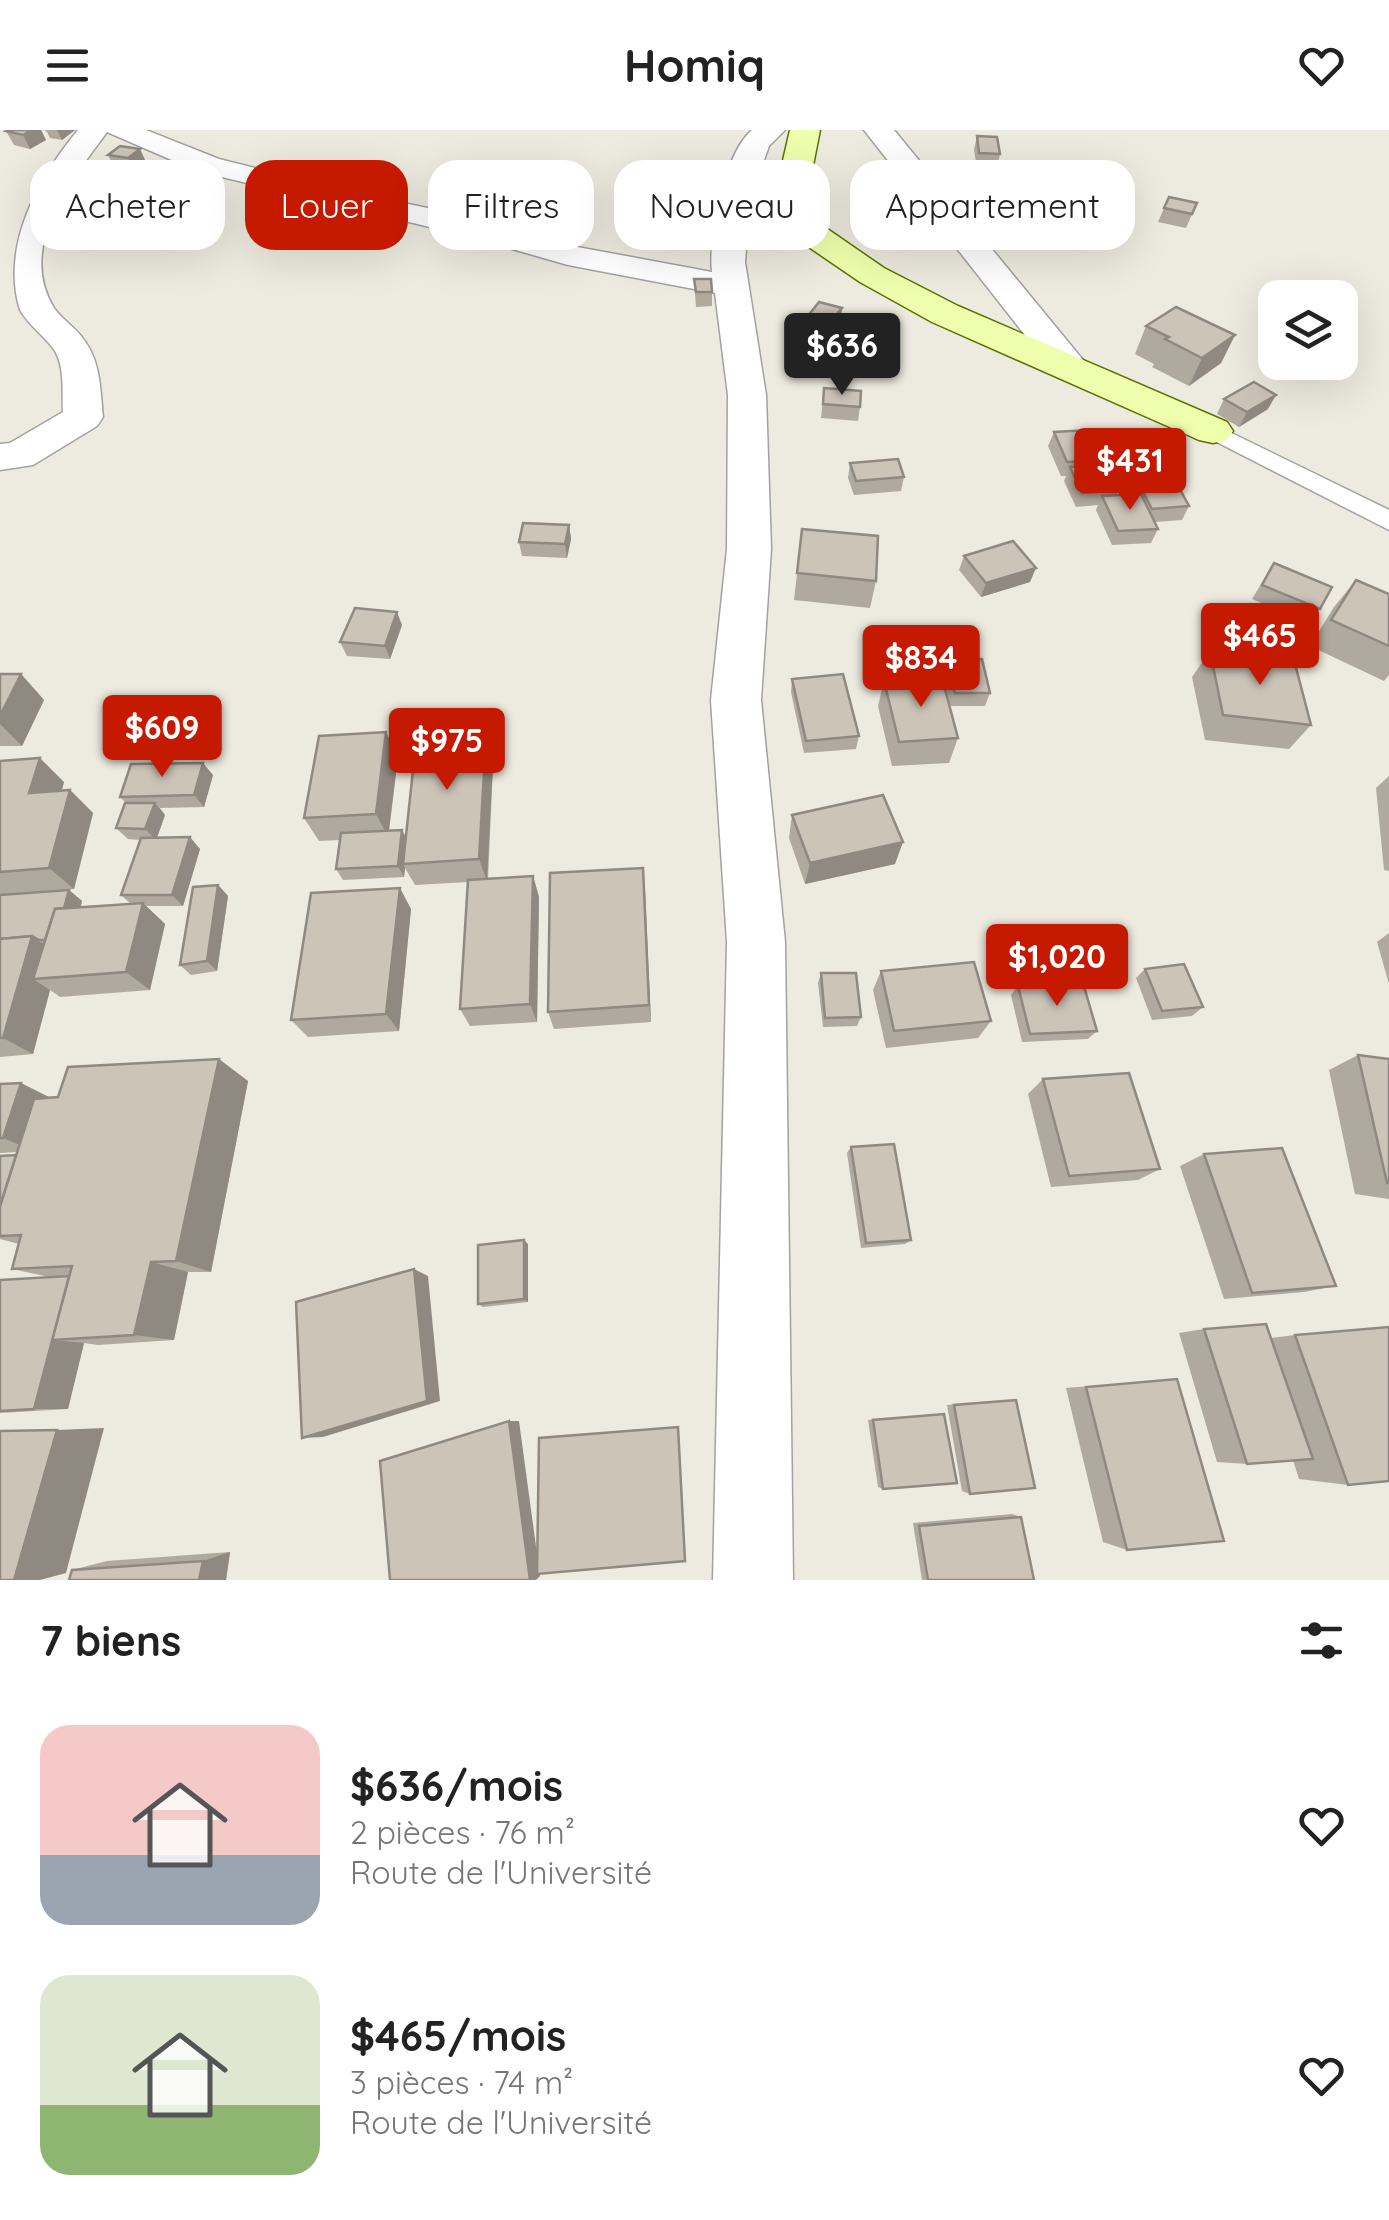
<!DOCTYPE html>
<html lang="fr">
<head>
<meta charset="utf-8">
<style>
  body { margin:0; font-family:Quicksand,sans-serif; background:#f2f2f2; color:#222; height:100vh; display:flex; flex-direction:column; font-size:38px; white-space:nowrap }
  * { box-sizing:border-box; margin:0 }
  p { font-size:32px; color:#767676 }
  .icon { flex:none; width:55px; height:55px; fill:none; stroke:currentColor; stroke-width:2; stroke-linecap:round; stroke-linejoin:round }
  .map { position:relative; height:1450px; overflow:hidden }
  .panel { display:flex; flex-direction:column; background:#fff; flex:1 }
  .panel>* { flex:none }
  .top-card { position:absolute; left:30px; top:30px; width:1330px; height:90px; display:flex; gap:20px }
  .controls { position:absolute; left:1258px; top:150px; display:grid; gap:20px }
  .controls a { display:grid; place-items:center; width:100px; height:100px; border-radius:20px; background:#fff; box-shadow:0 10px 40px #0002; font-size:50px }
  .price { position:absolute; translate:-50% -85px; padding:0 22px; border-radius:10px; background:#c51900; color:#fff; font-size:32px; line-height:65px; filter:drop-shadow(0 2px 5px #0008) }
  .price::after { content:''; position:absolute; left:50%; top:60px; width:30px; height:22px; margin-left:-15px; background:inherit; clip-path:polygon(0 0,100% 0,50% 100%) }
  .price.current { background:#222; color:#fff }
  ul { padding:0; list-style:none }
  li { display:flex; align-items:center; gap:30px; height:250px; padding:0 40px }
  li span { display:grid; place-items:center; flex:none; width:280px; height:200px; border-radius:30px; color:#555 }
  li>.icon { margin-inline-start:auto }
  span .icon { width:120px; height:120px; fill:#fffc; stroke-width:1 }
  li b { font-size:42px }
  h2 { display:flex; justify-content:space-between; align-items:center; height:120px; padding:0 40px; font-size:42px }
  .pill { padding:0 35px; border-radius:30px; background:#fff; box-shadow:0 10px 40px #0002; font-size:35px; line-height:90px }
  .pill.current { background:#c51900; color:#fff }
  header { display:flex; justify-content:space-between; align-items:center; height:130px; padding:0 40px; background:#fff; font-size:45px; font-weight:700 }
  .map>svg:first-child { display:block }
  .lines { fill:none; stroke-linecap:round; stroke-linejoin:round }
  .lane-casing { stroke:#a2a2a2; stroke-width:3 }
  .street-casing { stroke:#a2a2a2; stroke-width:3 }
  .secondary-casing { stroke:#587300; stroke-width:3 }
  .lane { fill:#fff; fill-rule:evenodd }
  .street { fill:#fff; fill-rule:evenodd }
  .secondary { fill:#effead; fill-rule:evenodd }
  .wall { fill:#b0a99e }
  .shaded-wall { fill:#908981 }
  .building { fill:#cdc4b8; stroke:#908981; stroke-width:2.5 }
</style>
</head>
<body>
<header><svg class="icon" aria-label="menu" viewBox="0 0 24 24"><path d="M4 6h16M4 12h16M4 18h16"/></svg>Homiq<svg class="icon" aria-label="heart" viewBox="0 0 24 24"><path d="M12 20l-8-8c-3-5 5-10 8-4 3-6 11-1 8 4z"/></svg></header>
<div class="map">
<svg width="1389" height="1450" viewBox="0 0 1389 1450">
  <rect width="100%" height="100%" fill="#edeadf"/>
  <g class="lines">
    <defs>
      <polygon id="lane" points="1213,294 1389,380 1389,400 1205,306 1201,301"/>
      <g id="street">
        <path d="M 78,0 L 146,0 L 219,29 L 342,60 L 470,87 L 572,116 L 712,142 C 708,106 724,24 752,0 L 785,0 L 769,16 L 750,70 L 745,132 L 766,265 L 771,419 L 761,570 L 785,812 L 793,1450 L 713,1450 L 727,812 L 711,570 L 727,419 L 728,265 L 715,163 L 568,135 L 463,105 L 197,41 L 107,2 C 72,50 16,116 54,178 C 61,188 73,196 81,206 C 101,230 100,258 103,287 L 97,296 L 33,335 L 0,340 L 0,314 L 10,313 L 63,282 C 62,263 65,238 55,221 C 45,206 29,196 20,180 C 0,116 39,47 78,0 Z"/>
        <polygon points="864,0 894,0 1083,230 1089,238 1083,246 1070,249 1057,246"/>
      </g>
      <polygon id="secondary" points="790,0 820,0 808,61 826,98 884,138 958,176 1227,292 1233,301 1227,310 1213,313 1199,310 932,192 860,152 800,111 776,61"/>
    </defs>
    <use href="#lane" class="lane-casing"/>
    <use href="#street" class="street-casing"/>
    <use href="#secondary" class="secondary-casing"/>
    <use href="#lane" class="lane"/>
    <use href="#street" class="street"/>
    <use href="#secondary" class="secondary"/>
  </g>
  <g class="wall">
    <polygon points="8,0 41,0 46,10 30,19 14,15 6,1"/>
    <polygon points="44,0 75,0 62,10 50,8 47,2"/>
    <polygon points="977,6 1000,24 997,38 983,37 991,48 988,62 967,64 956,48 959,34 976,32 974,20"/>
    <polygon points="120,16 146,32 134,42 115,39 108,25"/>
    <polygon points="1086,35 1113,51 1108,65 1085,64 1082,49"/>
    <polygon points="1041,66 1071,80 1067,95 1045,96 1037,80"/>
    <polygon points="1169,67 1197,73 1186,98 1158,92"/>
    <polygon points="699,77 699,91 693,109 670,107 670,92"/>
    <polygon points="694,149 712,162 712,176 696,177"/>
    <polygon points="842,178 840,193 825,212 803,205 804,191"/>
    <polygon points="1146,196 1235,205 1221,233 1189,256 1152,237 1154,234 1135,224"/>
    <polygon points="824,258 860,277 858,291 821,288"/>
    <polygon points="1224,269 1268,279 1239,297 1217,284"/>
    <polygon points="1054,302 1105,330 1103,335 1119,360 1116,365 1136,365 1140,356 1189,376 1182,390 1155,392 1158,399 1151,413 1112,415 1096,380 1098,375 1076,377 1064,351 1066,346 1061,346 1048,316"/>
    <polygon points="850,333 904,347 901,361 854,365 848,348"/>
    <polygon points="569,395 571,409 567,428 522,426 519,412"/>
    <polygon points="802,399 876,451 870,478 794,470"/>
    <polygon points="964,426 1030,452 981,467 959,440"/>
    <polygon points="1274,433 1320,479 1309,493 1252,469"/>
    <polygon points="1356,450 1389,464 1389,545 1384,551 1310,516 1334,477"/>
    <polygon points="402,495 390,529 347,526 340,512"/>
    <polygon points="1210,521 1311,595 1289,619 1205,610 1192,547"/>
    <polygon points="947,530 990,563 985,576 950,576 943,543"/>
    <polygon points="0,544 21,544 44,570 22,616 0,616"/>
    <polygon points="792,549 859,606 856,619 804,623 791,562"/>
    <polygon points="884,551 958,608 949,633 892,636 878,576"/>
    <polygon points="487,590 494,614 488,749 533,746 539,767 537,892 470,896 460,879 468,752 415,755 405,738 404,747 343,750 336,739 340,710 319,711 304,688 386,602 398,627 389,701 406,707"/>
    <polygon points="0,631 64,652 62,660 70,660 93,683 74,759 37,763 69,760 82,771 81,777 131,774 121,765 141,710 128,709 116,698 126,673 120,667 213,645 204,677 160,678 165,685 157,708 200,719 183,776 146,776 165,794 150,860 60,867 50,860 33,924 0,927"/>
    <polygon points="1389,646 1389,741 1384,740 1376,658"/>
    <polygon points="792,685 895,734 805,754 789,708"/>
    <polygon points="643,738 651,892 554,899 548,882"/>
    <polygon points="218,755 228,766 217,841 191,845 180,835"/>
    <polygon points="411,779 399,901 308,907 291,890"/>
    <polygon points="1389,803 1389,854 1377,812"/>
    <polygon points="1145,839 1203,877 1192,886 1152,890 1136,848"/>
    <polygon points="881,841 991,891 978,908 886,918 873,860"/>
    <polygon points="821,843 861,887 857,896 823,897 818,853"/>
    <polygon points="1018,856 1097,901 1088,909 1022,912 1011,865"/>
    <polygon points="1358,925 1389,929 1389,1069 1355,1064 1329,940"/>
    <polygon points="1043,949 1160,1039 1138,1050 1051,1057 1028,964"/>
    <polygon points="248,951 211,1142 188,1142 174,1210 98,1215 84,1213 68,1279 0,1283 0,1150 49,1147 12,1139 19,1114 0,1109 0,1026 16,1025 17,1022 0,1023 0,954 51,968"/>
    <polygon points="851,1017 911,1110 905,1114 861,1118 847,1023"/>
    <polygon points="1204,1024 1336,1156 1304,1162 1224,1169 1180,1036"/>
    <polygon points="528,1114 528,1172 483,1177 478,1174"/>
    <polygon points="1204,1199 1271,1208 1295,1205 1348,1355 1299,1349 1293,1330 1247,1334 1217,1332 1179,1203"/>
    <polygon points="1177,1249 1127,1420 1103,1412 1066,1258"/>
    <polygon points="1016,1270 970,1364 962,1361 947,1275"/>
    <polygon points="938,1284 883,1359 878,1357 868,1290"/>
    <polygon points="1012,1384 1021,1387 1034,1450 922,1450 913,1393"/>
    <polygon points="230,1422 226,1450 72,1440 107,1431"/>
  </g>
  <g class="shaded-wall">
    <polygon points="32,0 41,0 46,10 30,19 23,5"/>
    <polygon points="57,0 75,0 62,10"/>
    <polygon points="140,19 146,32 134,42 128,28"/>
    <polygon points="699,77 699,91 693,109 693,94"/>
    <polygon points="842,178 840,193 825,212 826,197"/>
    <polygon points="1235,205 1221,233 1189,256 1202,228"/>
    <polygon points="1276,265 1268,279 1239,297 1247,282"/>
    <polygon points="569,395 571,409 567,428 565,414"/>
    <polygon points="1036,438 1030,452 981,467 986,453"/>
    <polygon points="397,482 402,495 390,529 385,516"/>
    <polygon points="21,544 44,570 22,616 0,594 0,586"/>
    <polygon points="487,590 494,614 487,751 479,729"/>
    <polygon points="386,602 398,627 388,707 376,684"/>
    <polygon points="40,628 64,652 54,687 29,663"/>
    <polygon points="203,633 213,645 204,677 194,665"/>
    <polygon points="70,660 93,683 74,759 49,738"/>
    <polygon points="155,673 165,685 156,710 145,699"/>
    <polygon points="402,700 408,711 403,734 405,738 404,747 398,736"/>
    <polygon points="190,707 200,719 183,776 172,765"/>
    <polygon points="903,712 895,734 805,754 810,733"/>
    <polygon points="643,738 645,759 651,892 649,875"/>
    <polygon points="533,746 539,767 537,892 530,874"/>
    <polygon points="218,755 228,766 217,841 207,831"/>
    <polygon points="400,758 411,779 399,901 386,884"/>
    <polygon points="69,760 82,771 69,819 55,809"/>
    <polygon points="143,773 165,794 150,860 126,842"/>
    <polygon points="32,806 59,825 33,849 50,860 33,924 3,908"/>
    <polygon points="219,929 248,951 211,1142 176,1131"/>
    <polygon points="21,953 51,968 34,1021 3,1008"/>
    <polygon points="524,1110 528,1114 528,1172 524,1169"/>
    <polygon points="151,1132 188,1142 174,1210 134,1205"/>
    <polygon points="414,1139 428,1146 440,1271 323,1307 302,1308"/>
    <polygon points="52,1210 84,1213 68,1279 34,1279"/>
    <polygon points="509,1291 519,1291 540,1446 536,1450 530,1450"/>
    <polygon points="104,1298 66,1443 40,1450 14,1450 57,1300"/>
    <polygon points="230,1422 226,1450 199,1450 203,1431"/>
  </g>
  <g class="building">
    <polygon points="8,0 32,0 23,5 6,1"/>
    <polygon points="977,6 997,7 1000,24 979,23"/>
    <polygon points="120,16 140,19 128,28 108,25"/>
    <polygon points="979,32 991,48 971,50 959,34"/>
    <polygon points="1086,35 1109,36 1113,51 1090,50"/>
    <polygon points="1062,65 1071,80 1050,82 1041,66"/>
    <polygon points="1169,67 1197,73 1192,84 1164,78"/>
    <polygon points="675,75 699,77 693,94 670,92"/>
    <polygon points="694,149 711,149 712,162 696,162"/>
    <polygon points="819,172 842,178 826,197 804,191"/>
    <polygon points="1176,177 1235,205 1202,228 1165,209 1169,207 1146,196"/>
    <polygon points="1254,252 1276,265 1247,282 1224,269"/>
    <polygon points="824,258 861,261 860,277 823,274"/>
    <polygon points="1091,300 1105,330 1067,332 1054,302"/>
    <polygon points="898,329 904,347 856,351 850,333"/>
    <polygon points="1106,335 1119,360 1082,363 1070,337"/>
    <polygon points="1177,354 1189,376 1152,379 1140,356"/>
    <polygon points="1141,364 1158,399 1118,401 1102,366"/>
    <polygon points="523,393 569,395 565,414 519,412"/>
    <polygon points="802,399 878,406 876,451 797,443"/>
    <polygon points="1013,411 1036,438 986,453 964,426"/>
    <polygon points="1274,433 1332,457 1320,479 1262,455"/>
    <polygon points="1356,450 1389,464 1389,516 1331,490"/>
    <polygon points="355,478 397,482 385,516 340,512"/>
    <polygon points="1210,521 1294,530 1311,595 1223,585"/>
    <polygon points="982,529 990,563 955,563 947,530"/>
    <polygon points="0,544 21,544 0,586"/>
    <polygon points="843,544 859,606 806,611 792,549"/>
    <polygon points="942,548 958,608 899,612 884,551"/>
    <polygon points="487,590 479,729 403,734 418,593"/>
    <polygon points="386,602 376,684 304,688 319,606"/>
    <polygon points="40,628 29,663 70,660 49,738 0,742 0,631"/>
    <polygon points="203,633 194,665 120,667 131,634"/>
    <polygon points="883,665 903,712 810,733 792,685"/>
    <polygon points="125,673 155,673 145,699 116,698"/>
    <polygon points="402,700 398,736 336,739 341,703"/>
    <polygon points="190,707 172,765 121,765 141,708"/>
    <polygon points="643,738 649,875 548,882 550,743"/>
    <polygon points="533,746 530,874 460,879 468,750"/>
    <polygon points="218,755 207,831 180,835 193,757"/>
    <polygon points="400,758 386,884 291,890 311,763"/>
    <polygon points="69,760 64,778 55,779 45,810 39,810 32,806 0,809 0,765"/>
    <polygon points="143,773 126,842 33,849 55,779"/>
    <polygon points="32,806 3,908 0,908 0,809"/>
    <polygon points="974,832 991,891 894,901 881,841"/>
    <polygon points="1184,834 1203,877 1162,881 1145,839"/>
    <polygon points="821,843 856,843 861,887 825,888"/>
    <polygon points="1083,853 1097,901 1030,904 1018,856"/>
    <polygon points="1358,925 1389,929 1389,1053 1387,1053"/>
    <polygon points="219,929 176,1131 151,1132 134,1205 52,1210 72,1136 12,1139 21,1105 0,1106 0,1076 34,969 58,967 68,937"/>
    <polygon points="1129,943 1160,1039 1069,1046 1043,949"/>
    <polygon points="21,953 3,1008 0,1008 0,954"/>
    <polygon points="894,1014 911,1110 866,1113 851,1017"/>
    <polygon points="1282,1018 1336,1156 1252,1163 1204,1024"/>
    <polygon points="16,1025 0,1076 0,1026"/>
    <polygon points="524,1110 524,1169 478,1174 478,1115"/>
    <polygon points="414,1139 427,1271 302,1308 296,1172"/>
    <polygon points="69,1146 34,1279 0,1281 0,1150"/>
    <polygon points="1266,1194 1313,1329 1247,1334 1204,1199"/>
    <polygon points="1389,1197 1389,1351 1348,1355 1295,1205"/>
    <polygon points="1177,1249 1224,1411 1127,1420 1086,1257"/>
    <polygon points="1016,1270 1035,1358 970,1364 954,1275"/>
    <polygon points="944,1284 957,1353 883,1359 873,1290"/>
    <polygon points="509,1291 530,1450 390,1450 380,1331"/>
    <polygon points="678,1297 685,1431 537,1444 539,1308"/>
    <polygon points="57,1300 14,1450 0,1450 0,1301"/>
    <polygon points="1021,1387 1034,1450 928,1450 919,1396"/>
    <polygon points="203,1431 199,1450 69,1450 72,1440"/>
  </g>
</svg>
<div class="controls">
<a><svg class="icon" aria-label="layers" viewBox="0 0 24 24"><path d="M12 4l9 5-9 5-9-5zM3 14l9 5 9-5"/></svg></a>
</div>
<b class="price current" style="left:842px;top:268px">$636</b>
<b class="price" style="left:1130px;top:383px">$431</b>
<b class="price" style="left:1260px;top:558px">$465</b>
<b class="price" style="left:921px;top:580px">$834</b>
<b class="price" style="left:162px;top:650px">$609</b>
<b class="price" style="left:447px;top:663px">$975</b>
<b class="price" style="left:1057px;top:879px">$1,020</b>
<div class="top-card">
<a class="pill">Acheter</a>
<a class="pill current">Louer</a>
<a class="pill">Filtres</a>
<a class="pill">Nouveau</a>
<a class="pill">Appartement</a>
</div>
</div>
<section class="panel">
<h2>7 biens<svg class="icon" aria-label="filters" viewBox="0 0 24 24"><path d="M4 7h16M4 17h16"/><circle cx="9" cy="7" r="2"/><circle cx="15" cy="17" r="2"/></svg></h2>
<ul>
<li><span style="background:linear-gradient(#f6c9c9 65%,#9aa5b1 0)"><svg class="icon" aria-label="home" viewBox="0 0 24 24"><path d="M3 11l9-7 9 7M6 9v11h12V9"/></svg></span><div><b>$636/mois</b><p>2 pièces · 76 m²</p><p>Route de l'Université</p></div><svg class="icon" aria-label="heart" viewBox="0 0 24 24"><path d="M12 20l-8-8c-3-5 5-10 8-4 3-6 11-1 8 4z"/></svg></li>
<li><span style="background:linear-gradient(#dfe7d0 65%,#8fb573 0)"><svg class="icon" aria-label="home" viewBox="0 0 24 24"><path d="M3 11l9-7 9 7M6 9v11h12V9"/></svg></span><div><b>$465/mois</b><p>3 pièces · 74 m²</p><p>Route de l'Université</p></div><svg class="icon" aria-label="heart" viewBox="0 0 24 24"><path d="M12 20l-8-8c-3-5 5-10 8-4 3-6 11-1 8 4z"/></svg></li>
</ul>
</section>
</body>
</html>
